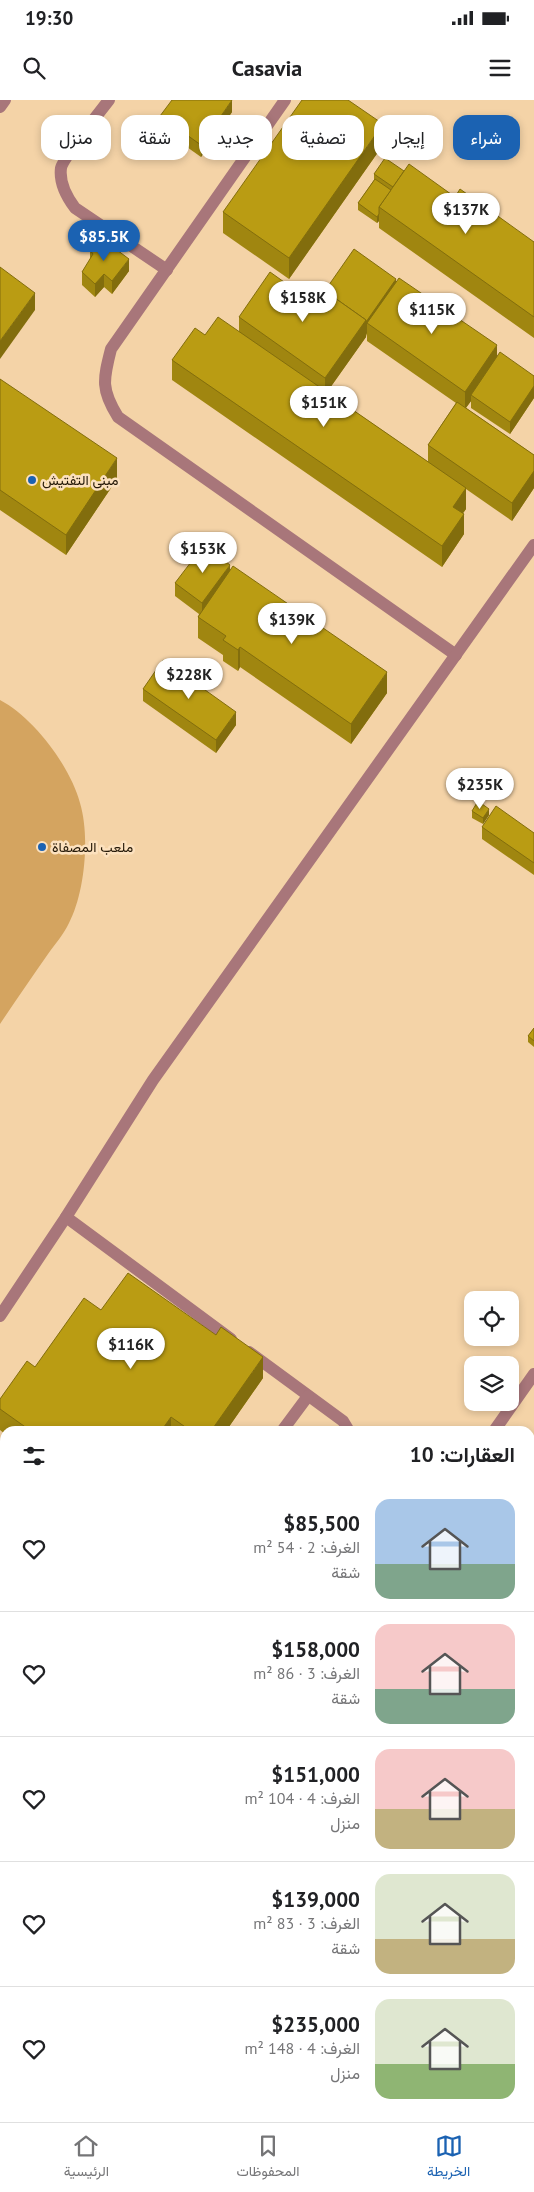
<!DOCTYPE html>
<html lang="ar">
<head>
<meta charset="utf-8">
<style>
  body { margin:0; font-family:"PT Sans",Vazirmatn,sans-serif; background:#f6f6f6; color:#202124; direction:rtl; height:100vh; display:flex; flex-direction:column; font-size:19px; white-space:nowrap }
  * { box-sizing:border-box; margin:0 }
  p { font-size:16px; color:#757577 }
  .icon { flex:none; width:28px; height:28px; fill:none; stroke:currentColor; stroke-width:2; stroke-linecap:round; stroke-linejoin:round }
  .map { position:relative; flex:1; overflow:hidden; direction:ltr }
  .panel { position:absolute; left:0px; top:1326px; width:535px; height:696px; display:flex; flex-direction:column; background:#fff; border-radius:15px 15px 0 0; box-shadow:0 2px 8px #0003; direction:rtl }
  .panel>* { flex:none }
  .hud { position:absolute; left:15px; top:15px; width:505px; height:45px; direction:rtl; display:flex; gap:10px }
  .buttons { position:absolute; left:464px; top:1191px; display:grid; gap:10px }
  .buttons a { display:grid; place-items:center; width:55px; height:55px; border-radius:10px; background:#fff; box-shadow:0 2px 8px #0003; font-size:25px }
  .price { position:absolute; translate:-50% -42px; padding:0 11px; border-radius:18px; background:#fff; color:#222; font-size:16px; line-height:32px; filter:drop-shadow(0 1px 2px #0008) }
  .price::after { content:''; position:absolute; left:50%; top:30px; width:15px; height:11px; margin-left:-8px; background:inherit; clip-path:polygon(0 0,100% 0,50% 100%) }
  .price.current { background:#1b62b2; color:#fff }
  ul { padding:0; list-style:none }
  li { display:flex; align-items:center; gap:15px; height:125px; padding:0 20px }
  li+li { border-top:1px solid #e0e0e0 }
  li span { display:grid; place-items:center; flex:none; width:140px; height:100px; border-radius:15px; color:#555 }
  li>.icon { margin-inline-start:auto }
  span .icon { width:60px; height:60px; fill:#fffc; stroke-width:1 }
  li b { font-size:21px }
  h2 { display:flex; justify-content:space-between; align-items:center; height:60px; padding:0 20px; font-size:21px }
  .chip { padding:0 18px; border-radius:15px; background:#fff; box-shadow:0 2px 8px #0003; font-size:18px; line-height:45px }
  .chip.current { background:#1b62b2; color:#fff }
  .status { display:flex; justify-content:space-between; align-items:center; height:35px; padding:0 25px; background:#fff; direction:ltr }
  .status svg { height:14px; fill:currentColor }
  header { display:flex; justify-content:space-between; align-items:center; height:65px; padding:0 20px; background:#fff; font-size:22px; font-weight:700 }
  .dock { display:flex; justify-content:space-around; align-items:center; height:70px; border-top:1px solid #e0e0e0; background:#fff; font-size:14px; color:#757577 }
  .dock a { display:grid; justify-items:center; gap:2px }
  .dock .current { color:#1b62b2 }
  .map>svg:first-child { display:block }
  .built { fill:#ebc592 }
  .green { fill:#d4a460 }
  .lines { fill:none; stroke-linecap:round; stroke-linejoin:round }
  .minor { stroke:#a8767a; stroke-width:12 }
  .wall { fill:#a08610; fill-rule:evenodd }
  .shaded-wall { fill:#826d0d }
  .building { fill:#ba9c13; stroke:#826d0d }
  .poi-dot { fill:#1b62b2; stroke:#fce1be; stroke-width:2 }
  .labels { text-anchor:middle; stroke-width:5; stroke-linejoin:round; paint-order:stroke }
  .poi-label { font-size:14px; fill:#241807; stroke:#fce1be; text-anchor:start }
</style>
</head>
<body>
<div class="status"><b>19:30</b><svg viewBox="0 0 49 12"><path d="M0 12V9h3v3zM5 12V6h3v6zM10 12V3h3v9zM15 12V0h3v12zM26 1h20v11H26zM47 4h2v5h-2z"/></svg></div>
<header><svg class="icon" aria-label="menu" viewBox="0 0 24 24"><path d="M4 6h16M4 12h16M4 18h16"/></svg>Casavia<svg class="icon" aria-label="search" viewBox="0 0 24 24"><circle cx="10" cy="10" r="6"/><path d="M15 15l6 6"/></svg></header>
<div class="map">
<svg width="534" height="2022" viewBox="0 0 534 2022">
  <rect width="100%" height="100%" fill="#f4d3a7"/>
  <polygon class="built" points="534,1349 534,2022 113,2022 116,2018 530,2018 530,1355"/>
  <path class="green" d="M 0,600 C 34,618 70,666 80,703 C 90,736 85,792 69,823 C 64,834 55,844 48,854 C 32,877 16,900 0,924 Z"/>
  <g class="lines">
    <g class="minor">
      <path d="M 109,0 C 101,10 62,60 61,68 C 59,83 66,96 75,108 L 167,170"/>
      <path d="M 285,0 L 111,249 C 103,280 101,290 118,317 L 456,555"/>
      <polyline points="0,7 5,0"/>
      <polyline points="66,1117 231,1239"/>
      <polyline points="0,1216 66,1117 153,980 534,445"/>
      <polyline points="249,1252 343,1321 349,1331"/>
      <polyline points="282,1331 308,1296"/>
      <polyline points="494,1331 534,1274"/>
      <polyline points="0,1484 5,1487"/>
      <polyline points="0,1743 5,1737"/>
      <polyline points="530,1748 534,1743"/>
      <polyline points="530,1990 534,1992"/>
      <polyline points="32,2022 35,2018"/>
    </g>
  </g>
  <g class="wall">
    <polygon points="232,12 201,57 160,28 160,16"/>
    <polygon points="383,45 289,179 223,133 223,112"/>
    <polygon points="404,71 455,97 534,142 534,238 379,128 379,121 377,123 358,110 358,103 374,80 374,74"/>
    <polygon points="90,150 129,171 112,194 104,187 95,197 82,185 82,172 90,160"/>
    <path d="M 396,181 L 497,256 L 534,276 L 534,298 L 510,334 L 471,308 L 471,301 L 466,308 L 534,355 L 534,388 L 512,421 L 466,389 L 466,409 L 463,413 L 464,434 L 442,467 L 172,280 L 172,260 L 205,235 L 239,231 L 239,217 L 315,204 ZM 367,233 L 367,241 L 456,303 L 428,345 L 428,362 L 327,292 L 366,237 Z"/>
    <polygon points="0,279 117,379 66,455 0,410"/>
    <polygon points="230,470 387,593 351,644 240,567 238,571 223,561 223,555 198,538 198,517 199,514 175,496 175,483"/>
    <polygon points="143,589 236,625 216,653 143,601"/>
    <polygon points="472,711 489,715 483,724 472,718"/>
    <polygon points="482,727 534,733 534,775 482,739"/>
    <polygon points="534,928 534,947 528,942 528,936"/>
    <polygon points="101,1210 263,1278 226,1331 5,1331 5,1334 0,1330 0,1299 35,1267"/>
  </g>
  <g class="shaded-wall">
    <polygon points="232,0 232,12 201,57 201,45"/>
    <polygon points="383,24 383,45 289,179 289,158"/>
    <polygon points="379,114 379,121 377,123 377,117"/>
    <polygon points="129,159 129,171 112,194 112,181"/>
    <polygon points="104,174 104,187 95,197 95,184"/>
    <polygon points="396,179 396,192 367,223 367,233 366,235 366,222"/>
    <polygon points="35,193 35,210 0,259 0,241"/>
    <polygon points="366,220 366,237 325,295 325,278"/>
    <polygon points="497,245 497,263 471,295 471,301 465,309 465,292"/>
    <polygon points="534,286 534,298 510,334 510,322"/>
    <polygon points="117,358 117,379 66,455 66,435"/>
    <polygon points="534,371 534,388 512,421 512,403"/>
    <polygon points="466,388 466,409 453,427 453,407"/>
    <polygon points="464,414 464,434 442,467 442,446"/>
    <polygon points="230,465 230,477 202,516 202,503"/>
    <polygon points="240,547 240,567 238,571 238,550"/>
    <polygon points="387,572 387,593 351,644 351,624"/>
    <polygon points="236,612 236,625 216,653 216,640"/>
    <polygon points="489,709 489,715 483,724 483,718"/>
    <polygon points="263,1257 263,1278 226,1331 211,1331"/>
    <polygon points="171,1317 171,1331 161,1331"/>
    <polygon points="534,1471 534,1491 530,1497 530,1476"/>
    <polygon points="5,1677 5,1698 0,1705 0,1685"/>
  </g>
  <g class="building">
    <polygon points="172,0 232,0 201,45 160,16"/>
    <polygon points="302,0 348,0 383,24 289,158 223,112"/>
    <polygon points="385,58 404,71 393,87 374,74"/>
    <polygon points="409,64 455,97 460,89 534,142 534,217 379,107"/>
    <polygon points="375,79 391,90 379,107 379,114 377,117 358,103"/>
    <polygon points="101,138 129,159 112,181 104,174 95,184 82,172 93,154 90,150"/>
    <polygon points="354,149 396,179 366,222 366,220 325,191 324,192"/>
    <polygon points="0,167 35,193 0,241"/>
    <polygon points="270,172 315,204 325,191 366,220 325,278 239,217"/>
    <polygon points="399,178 497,245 465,292 367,223"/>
    <polygon points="218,217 466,388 453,407 464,414 442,446 172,260 195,228 205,235"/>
    <polygon points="500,252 534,276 534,286 510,322 471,295"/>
    <polygon points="0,279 117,358 66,435 0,390"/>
    <polygon points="457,302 534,355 534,371 512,403 428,345"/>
    <polygon points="204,445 230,465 202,503 175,483"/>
    <polygon points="233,466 387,572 351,624 240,547 238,550 223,540 226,536 198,517"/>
    <polygon points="163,560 236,612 216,640 143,589"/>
    <polygon points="478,701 489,709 483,718 472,711"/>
    <polygon points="496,706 534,733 534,763 482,727"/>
    <polygon points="534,928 534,941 528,936"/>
    <polygon points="128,1173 216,1235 221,1227 263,1257 211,1331 191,1331 171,1317 161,1331 31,1331 0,1309 0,1299 27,1261 35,1267 84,1198 101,1210"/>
    <polygon points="534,1372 534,1471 530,1476 530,1378"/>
    <polygon points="5,1545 5,1677 0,1685 0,1552"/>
  </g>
  <g class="poi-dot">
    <circle cx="32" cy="380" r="5"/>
    <circle cx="42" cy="747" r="5"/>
  </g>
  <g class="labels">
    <g class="poi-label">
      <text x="42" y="385">مبنى التفتيش</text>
      <text x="52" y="752">ملعب المصفاة</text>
    </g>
  </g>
</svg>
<div class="buttons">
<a><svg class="icon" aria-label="locate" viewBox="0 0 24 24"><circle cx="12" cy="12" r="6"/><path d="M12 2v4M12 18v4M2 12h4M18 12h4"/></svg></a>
<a><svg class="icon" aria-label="layers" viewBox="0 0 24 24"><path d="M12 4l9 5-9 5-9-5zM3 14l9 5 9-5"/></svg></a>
</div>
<b class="price" style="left:466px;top:135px">$137K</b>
<b class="price current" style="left:104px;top:162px">$85.5K</b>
<b class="price" style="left:303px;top:223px">$158K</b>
<b class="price" style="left:432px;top:235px">$115K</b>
<b class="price" style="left:324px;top:328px">$151K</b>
<b class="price" style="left:203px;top:474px">$153K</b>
<b class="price" style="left:292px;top:545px">$139K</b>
<b class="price" style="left:189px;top:600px">$228K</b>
<b class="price" style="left:480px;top:710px">$235K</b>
<b class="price" style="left:131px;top:1270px">$116K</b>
<div class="hud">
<a class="chip current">شراء</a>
<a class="chip">إيجار</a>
<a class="chip">تصفية</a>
<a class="chip">جديد</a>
<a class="chip">شقة</a>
<a class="chip">منزل</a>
</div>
<section class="panel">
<h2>العقارات: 10<svg class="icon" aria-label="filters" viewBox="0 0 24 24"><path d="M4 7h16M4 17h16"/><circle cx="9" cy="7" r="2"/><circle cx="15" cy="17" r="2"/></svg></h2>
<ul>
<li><span style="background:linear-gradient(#a9c7e8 65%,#7fa58c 0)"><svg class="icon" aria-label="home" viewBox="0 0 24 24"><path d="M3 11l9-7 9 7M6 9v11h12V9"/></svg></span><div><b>$85,500</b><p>الغرف: 2 · 54 m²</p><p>شقة</p></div><svg class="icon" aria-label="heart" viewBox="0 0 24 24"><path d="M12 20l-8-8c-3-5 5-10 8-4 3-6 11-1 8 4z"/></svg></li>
<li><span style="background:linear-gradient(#f6c9c9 65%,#7fa58c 0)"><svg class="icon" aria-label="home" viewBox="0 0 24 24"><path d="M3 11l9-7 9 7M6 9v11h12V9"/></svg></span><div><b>$158,000</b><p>الغرف: 3 · 86 m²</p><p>شقة</p></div><svg class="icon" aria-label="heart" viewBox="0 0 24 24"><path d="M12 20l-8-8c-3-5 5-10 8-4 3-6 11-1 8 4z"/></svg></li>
<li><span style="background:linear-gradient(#f6c9c9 60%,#c2b280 0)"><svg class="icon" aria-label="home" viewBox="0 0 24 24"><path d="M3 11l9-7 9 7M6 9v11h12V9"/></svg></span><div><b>$151,000</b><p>الغرف: 4 · 104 m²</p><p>منزل</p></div><svg class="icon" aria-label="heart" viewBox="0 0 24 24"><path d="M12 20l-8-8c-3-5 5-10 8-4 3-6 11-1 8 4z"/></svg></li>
<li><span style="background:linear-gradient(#dfe7d0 65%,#c2b280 0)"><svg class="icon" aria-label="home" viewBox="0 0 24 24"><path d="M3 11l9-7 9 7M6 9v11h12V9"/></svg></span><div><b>$139,000</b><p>الغرف: 3 · 83 m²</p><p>شقة</p></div><svg class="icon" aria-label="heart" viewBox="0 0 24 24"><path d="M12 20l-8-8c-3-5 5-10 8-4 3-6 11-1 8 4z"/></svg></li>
<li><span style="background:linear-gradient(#dfe7d0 65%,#8fb573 0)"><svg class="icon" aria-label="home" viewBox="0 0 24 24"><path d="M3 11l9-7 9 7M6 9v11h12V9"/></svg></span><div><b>$235,000</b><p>الغرف: 4 · 148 m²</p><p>منزل</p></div><svg class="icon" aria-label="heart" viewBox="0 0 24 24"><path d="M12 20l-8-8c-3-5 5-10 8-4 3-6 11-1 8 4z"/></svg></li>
</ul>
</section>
</div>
<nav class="dock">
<a class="current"><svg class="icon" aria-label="map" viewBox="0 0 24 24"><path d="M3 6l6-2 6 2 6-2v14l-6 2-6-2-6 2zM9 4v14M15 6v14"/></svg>الخريطة</a>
<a><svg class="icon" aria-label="saved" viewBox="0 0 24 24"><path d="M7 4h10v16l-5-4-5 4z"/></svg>المحفوظات</a>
<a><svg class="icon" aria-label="home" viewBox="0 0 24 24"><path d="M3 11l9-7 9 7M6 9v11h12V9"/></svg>الرئيسية</a>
</nav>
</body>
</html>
